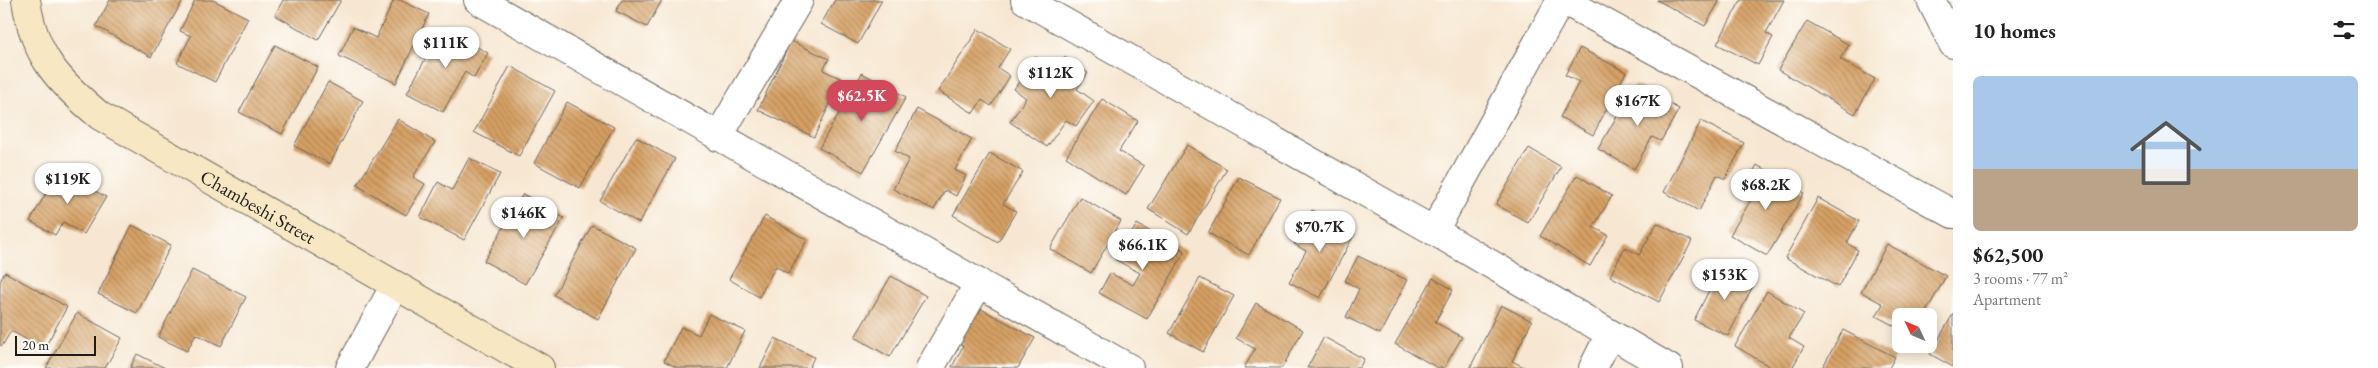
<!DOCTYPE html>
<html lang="en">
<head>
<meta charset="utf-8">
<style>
  body { margin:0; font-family:"EB Garamond",serif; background:#f6f6f6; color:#202124; height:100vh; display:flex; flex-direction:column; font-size:19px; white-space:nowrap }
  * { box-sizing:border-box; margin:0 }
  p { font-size:16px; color:#757577 }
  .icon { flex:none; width:28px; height:28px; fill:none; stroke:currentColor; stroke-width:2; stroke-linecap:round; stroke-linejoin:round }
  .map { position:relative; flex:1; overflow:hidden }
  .sheet { display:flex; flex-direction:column; background:#fff; width:425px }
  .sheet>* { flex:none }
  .needle { width:32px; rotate:314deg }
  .controls { position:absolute; left:1892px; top:308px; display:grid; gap:10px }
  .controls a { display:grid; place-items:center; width:45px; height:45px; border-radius:8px; background:#fff; box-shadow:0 2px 12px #0003; font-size:25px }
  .scale { position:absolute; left:15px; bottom:12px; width:81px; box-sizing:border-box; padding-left:5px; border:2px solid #1c1c1c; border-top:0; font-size:14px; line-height:18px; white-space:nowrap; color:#1c1c1c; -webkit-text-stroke:4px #fdfcf7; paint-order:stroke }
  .price { position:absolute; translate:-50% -42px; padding:0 11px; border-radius:18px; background:#fff; color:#222; font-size:16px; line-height:32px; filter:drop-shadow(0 1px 2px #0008) }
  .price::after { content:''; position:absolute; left:50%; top:30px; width:15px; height:11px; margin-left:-8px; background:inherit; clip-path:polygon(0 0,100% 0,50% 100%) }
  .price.active { background:#d1495b; color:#fff }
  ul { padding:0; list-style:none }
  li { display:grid; align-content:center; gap:10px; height:265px; padding:0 20px }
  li+li { border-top:1px solid #e0e0e0 }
  li span { display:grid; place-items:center; height:155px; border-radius:8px; color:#555 }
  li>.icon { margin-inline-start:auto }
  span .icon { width:90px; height:90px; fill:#fffc; stroke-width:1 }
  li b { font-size:21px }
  h2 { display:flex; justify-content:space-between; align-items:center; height:60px; padding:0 20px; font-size:21px }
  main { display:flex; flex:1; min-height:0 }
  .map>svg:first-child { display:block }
  .building { fill:url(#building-back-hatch) }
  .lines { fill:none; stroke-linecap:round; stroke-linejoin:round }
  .street-casing { stroke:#69635c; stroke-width:30 }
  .secondary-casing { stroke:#69635c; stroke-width:30 }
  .street { stroke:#fff; stroke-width:28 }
  .secondary { stroke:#f7e8c3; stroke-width:28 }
  .labels { text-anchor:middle; stroke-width:4; stroke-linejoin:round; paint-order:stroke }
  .street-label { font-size:19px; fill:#1c1c1c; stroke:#fdfcf7 }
</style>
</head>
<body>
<main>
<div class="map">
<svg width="1953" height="368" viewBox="0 0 1953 368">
  <defs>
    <pattern id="building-back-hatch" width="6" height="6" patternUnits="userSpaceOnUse" patternTransform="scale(1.25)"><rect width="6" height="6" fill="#d6a064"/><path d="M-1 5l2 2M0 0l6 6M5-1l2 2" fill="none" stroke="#ad8252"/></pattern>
  </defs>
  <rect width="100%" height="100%" fill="#fdfcf7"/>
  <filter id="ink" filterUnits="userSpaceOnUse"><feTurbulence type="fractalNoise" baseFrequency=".02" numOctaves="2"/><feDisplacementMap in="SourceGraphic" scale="10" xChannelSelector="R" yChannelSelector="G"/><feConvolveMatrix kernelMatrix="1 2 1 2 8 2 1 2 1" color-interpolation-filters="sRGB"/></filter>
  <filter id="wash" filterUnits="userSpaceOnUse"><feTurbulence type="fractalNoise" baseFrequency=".0096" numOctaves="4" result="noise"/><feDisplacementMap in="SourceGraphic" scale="20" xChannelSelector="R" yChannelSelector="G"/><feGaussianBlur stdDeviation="1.12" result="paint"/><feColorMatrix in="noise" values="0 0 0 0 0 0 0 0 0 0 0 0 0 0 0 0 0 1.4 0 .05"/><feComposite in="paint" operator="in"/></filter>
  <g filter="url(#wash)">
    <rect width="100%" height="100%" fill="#f7e7d2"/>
    <g id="blocks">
      <g class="building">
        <polygon points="110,0 183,0 151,57 96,26"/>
        <polygon points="195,0 213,0 248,18 215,82 177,63 191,36 180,31"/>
        <polygon points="283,0 341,0 318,40 275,15"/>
        <polygon points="394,0 400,0 429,14 396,83 339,56 353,27 376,38"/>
        <polygon points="622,0 662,0 647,27 616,11"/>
        <polygon points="835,0 882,0 858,44 821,24"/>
        <polygon points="1657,0 1720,0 1705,26"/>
        <polygon points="1741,0 1784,0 1766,33 1773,37 1758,65 1717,44"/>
        <polygon points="1807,21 1849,45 1840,59 1875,79 1855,114 1778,70"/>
        <polygon points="442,28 488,53 474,78 465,72 443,112 407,93"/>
        <polygon points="978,29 1010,49 998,68 1010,76 991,106 982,100 973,113 938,91"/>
        <polygon points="791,41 829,59 823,70 842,79 814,137 758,110"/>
        <polygon points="275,45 318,67 282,134 239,112"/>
        <polygon points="1580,48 1626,72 1593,135 1560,117 1579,82 1565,75"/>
        <polygon points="1036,57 1056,70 1064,57 1088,73 1077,89 1094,101 1076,126 1066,120 1047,147 1010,122 1026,98 1014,89"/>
        <polygon points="510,66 555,91 519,156 474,132"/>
        <polygon points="862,73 906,97 863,172 819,148"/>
        <polygon points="328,82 363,101 330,164 294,146"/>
        <polygon points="1635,85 1679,109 1661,141 1652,137 1634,169 1598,149"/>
        <polygon points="1102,99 1138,121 1119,151 1144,166 1126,195 1066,157"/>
        <polygon points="567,102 614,127 580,188 534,163"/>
        <polygon points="917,109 972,139 955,170 966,176 956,196 945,190 934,210 893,189 909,159 895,151"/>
        <polygon points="398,119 435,142 413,177 425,184 406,215 357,185"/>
        <polygon points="1701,121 1744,143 1725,179 1717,175 1699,211 1664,192"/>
        <polygon points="636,137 675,159 639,223 600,201"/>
        <polygon points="1187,145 1227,169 1188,234 1148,209"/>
        <polygon points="1529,148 1561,167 1528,223 1496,204"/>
        <polygon points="990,153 1023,172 1003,204 1016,211 998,242 953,215"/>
        <polygon points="469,158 500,174 464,240 420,217 438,182 452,190"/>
        <polygon points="1757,165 1804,193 1767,256 1730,235 1755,193 1744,187"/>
        <polygon points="59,171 106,197 84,234 63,222 55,235 30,221"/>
        <polygon points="1577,175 1612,196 1593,227 1608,235 1590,266 1540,236"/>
        <polygon points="1239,177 1280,198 1249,255 1208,233"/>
        <polygon points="523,194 564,218 525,284 484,261"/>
        <polygon points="1080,197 1121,221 1091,273 1050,249"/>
        <polygon points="1818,198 1859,221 1847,243 1858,250 1838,287 1785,258"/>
        <polygon points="1312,210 1355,233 1320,298 1289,282 1306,251 1294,244"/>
        <polygon points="765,216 807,240 788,274 776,266 759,297 729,279"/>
        <polygon points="1657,223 1692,241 1659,302 1610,276 1625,247 1639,255"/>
        <polygon points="1137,224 1185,251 1147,319 1099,293 1110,273 1133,285 1140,273 1116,260"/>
        <polygon points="132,225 171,245 137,313 98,294"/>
        <polygon points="592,225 636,248 598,319 554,295"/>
        <polygon points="1887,244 1946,276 1924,316 1901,316 1898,328 1876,316 1883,304 1861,292"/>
        <polygon points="1358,256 1407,280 1380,334 1346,317 1359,289 1345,281"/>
        <polygon points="1722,265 1755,282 1728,336 1694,320"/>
        <polygon points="192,270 246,297 221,346 196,334 187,351 158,337"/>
        <polygon points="5,272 67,307 44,349 11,331 2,346 0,345 0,281"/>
        <polygon points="891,276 926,296 890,357 855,337"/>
        <polygon points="1200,278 1234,296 1203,352 1169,333"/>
        <polygon points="1433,278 1453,290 1435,322 1462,337 1444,368 1438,368 1395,344"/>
        <polygon points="1767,291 1804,314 1789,338 1804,347 1792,368 1772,368 1735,346"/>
        <polygon points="1256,303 1303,330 1282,368 1244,368 1255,349 1236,338"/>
        <polygon points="972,304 1035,338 1018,368 952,367 963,346 952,340"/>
        <polygon points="1501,305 1532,321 1512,361 1526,368 1470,368"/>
        <polygon points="77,313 122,338 105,368 46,368"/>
        <polygon points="709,314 745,331 727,368 678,368 664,361 681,327 699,335"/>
        <polygon points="1953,314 1953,367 1930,354"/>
        <polygon points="1843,330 1895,357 1889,368 1822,368"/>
        <polygon points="1324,337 1364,359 1359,368 1307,368"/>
        <polygon points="775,338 814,357 809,368 760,368"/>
        <polygon points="137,354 165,368 130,368"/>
      </g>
    </g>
  </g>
  <g filter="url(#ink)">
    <use href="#blocks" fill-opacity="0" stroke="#69635c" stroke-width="1"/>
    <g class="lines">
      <defs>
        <g id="street">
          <polyline points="478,0 1129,368"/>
          <polyline points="1025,0 1434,231 1669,368"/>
          <polyline points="1563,0 1953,214"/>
          <polyline points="1931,0 1953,44"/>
          <polyline points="718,137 799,0"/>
          <polyline points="1434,231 1561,0"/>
          <polyline points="350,368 395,285"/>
          <polyline points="930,368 979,283"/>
          <polyline points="1593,368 1610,334"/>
        </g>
        <g id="secondary">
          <path id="s1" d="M 26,0 C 34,56 58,81 100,116 L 540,368"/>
        </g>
      </defs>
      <use href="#street" class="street-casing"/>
      <use href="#secondary" class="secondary-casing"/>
      <use href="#street" class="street"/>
      <use href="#secondary" class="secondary"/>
    </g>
  </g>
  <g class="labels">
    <g class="street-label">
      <text dy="7" stroke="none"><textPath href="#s1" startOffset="324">Chambeshi Street</textPath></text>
    </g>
  </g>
</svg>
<div class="controls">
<a><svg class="needle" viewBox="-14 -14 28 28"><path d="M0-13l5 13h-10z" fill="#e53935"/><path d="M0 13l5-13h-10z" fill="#757577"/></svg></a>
</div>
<div class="scale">20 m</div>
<b class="price" style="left:446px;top:69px">$111K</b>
<b class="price" style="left:1051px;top:99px">$112K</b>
<b class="price active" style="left:862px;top:122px">$62.5K</b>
<b class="price" style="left:1638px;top:127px">$167K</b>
<b class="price" style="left:68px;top:205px">$119K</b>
<b class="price" style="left:1766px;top:211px">$68.2K</b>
<b class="price" style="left:524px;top:239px">$146K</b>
<b class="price" style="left:1320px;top:253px">$70.7K</b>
<b class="price" style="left:1143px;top:271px">$66.1K</b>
<b class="price" style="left:1725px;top:301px">$153K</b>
</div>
<section class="sheet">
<h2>10 homes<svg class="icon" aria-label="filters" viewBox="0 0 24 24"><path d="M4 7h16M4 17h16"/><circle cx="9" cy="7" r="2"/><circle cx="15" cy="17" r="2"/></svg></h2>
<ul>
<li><span style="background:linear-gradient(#a9c7e8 60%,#b9a48a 0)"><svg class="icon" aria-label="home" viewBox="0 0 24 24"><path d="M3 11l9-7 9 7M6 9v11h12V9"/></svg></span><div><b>$62,500</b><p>3 rooms · 77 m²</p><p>Apartment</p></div></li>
</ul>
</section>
</main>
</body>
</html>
